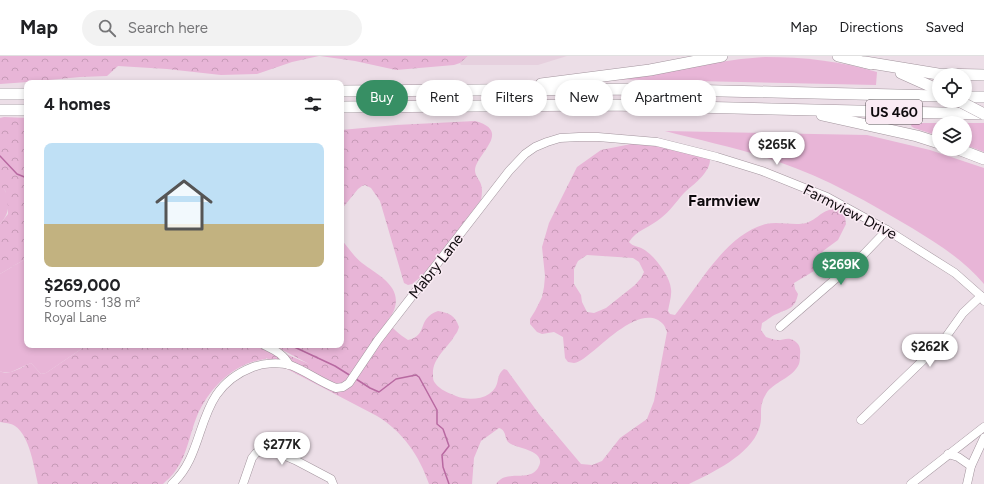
<!DOCTYPE html>
<html lang="en">
<head>
<meta charset="utf-8">
<style>
  body { margin:0; font-family:Figtree,sans-serif; background:#f2f2f2; color:#202124; height:100vh; display:flex; flex-direction:column; font-size:15px; white-space:nowrap }
  * { box-sizing:border-box; margin:0 }
  p { font-size:13px; color:#757577 }
  .icon { flex:none; width:22px; height:22px; fill:none; stroke:currentColor; stroke-width:2; stroke-linecap:round; stroke-linejoin:round }
  .map { position:relative; flex:1; overflow:hidden }
  .side { position:absolute; left:24px; top:24px; width:320px; height:268px; display:flex; flex-direction:column; background:#fff; border-radius:8px; box-shadow:0 2px 6px #0003 }
  .side>* { flex:none }
  .hud { position:absolute; left:356px; top:24px; width:380px; height:36px; display:flex; gap:8px }
  .controls { position:absolute; left:932px; top:12px; display:grid; gap:8px }
  .controls a { display:grid; place-items:center; width:40px; height:40px; border-radius:50%; background:#fff; box-shadow:0 2px 6px #0003; font-size:20px }
  .price { position:absolute; translate:-50% -34px; padding:0 9px; border-radius:14px; background:#fff; color:#222; font-size:13px; line-height:26px; filter:drop-shadow(0 1px 2px #0008) }
  .price::after { content:''; position:absolute; left:50%; top:24px; width:12px; height:9px; margin-left:-6px; background:inherit; clip-path:polygon(0 0,100% 0,50% 100%) }
  .price.active { background:#378f64; color:#fff }
  ul { padding:0; list-style:none }
  li { display:grid; align-content:center; gap:8px; height:212px; padding:0 20px }
  li span { display:grid; place-items:center; height:124px; border-radius:8px; color:#555 }
  li>.icon { margin-inline-start:auto }
  span .icon { width:72px; height:72px; fill:#fffc; stroke-width:1 }
  li b { font-size:17px }
  h2 { display:flex; justify-content:space-between; align-items:center; height:48px; padding:0 20px; font-size:17px }
  .tag { padding:0 14px; border-radius:18px; background:#fff; box-shadow:0 2px 6px #0003; font-size:14px; line-height:36px }
  .tag.active { background:#378f64; color:#fff }
  header { display:flex; align-items:center; gap:24px; box-sizing:border-box; height:56px; padding:0 20px; background:#fff; border-bottom:1px solid #e0e0e0 }
  header strong { font-size:19px }
  nav { display:flex; gap:22px; margin-inline-start:auto; font-size:14px }
  .search { width:280px; height:36px; background:#f2f2f2; display:flex; align-items:center; gap:10px; box-sizing:border-box; padding:0 14px; border-radius:22px; color:#757577; font-size:15px }
  .map>svg:first-child { display:block }
  .built { fill:#e6d0de }
  .grass { fill:#e8b5d7 }
  .forest { fill:url(#forest-crowns); fill-rule:evenodd }
  .lines { fill:none; stroke-linecap:round; stroke-linejoin:round }
  .stream { stroke:#b869a1; stroke-width:1.5 }
  .minor-casing { stroke:#a3959e; stroke-width:9 }
  .highway-casing { stroke:#a3959e; stroke-width:12 }
  .minor { stroke:#fff; stroke-width:8 }
  .highway { stroke:#fff; stroke-width:11 }
  .highway-bridge-casing { stroke:#a3959e; stroke-width:12; stroke-linecap:butt }
  .highway-bridge { stroke:#fff; stroke-width:11 }
  .labels { text-anchor:middle; stroke-width:3; stroke-linejoin:round; paint-order:stroke }
  .shield { fill:#faebf4; stroke:#554e52; stroke-width:1 }
  .shield-label { font-size:14px; font-weight:bold; fill:#0e0a0d }
  .street-label { font-size:15px; fill:#0e0a0d; stroke:#faebf4 }
  .neighbourhood-label { font-size:16px; font-weight:bold; fill:#0e0a0d; stroke:#faebf4 }
</style>
</head>
<body>
<header>
<strong>Map</strong>
<div class="search"><svg class="icon" aria-label="search" viewBox="0 0 24 24"><circle cx="10" cy="10" r="6"/><path d="M15 15l6 6"/></svg>Search here</div>
<nav><a>Map</a><a>Directions</a><a>Saved</a></nav>
</header>
<div class="map">
<svg width="984" height="428" viewBox="0 0 984 428">
  <defs>
    <pattern id="forest-crowns" width="20" height="18" patternUnits="userSpaceOnUse"><rect width="20" height="18" fill="#e8b5d7"/><path d="M2 6a3 3 0 1 1 6 0M12 15a3 3 0 1 1 6 0" fill="none" stroke="#c69ab7"/></pattern>
  </defs>
  <rect width="100%" height="100%" fill="#ecdee7"/>
  <polygon class="built" points="468,0 567,0 538,9 461,9 460,7"/>
  <g class="grass">
    <path d="M 765,1 C 804,1 840,5 877,16 L 876,29 L 602,23 L 741,3 Z"/>
    <polygon points="912,67 941,67 939,67 939,80 914,72 911,70"/>
    <polygon points="965,67 984,67 984,96 965,89"/>
    <path d="M 665,75 L 867,79 L 930,94 L 984,112 L 984,228 C 964,204 938,188 912,172 C 870,147 826,122 779,106 C 742,93 703,85 665,75 Z"/>
    <path d="M 0,125 C 9,140 13,154 0,168 Z"/>
    <polygon points="27,202 27,289 87,289 46,317 41,318 31,307 11,316 2,316 0,315 0,218"/>
  </g>
  <g class="forest">
    <polygon points="0,0 319,0 292,6 257,18 221,19 167,13 118,10 107,20 80,21 28,26 0,28"/>
    <polygon points="320,0 468,0 460,7 454,9 396,14 355,5"/>
    <polygon points="4,61 27,62 27,202 0,218 0,168 8,158 8,150 5,134 0,130 0,62"/>
    <path d="M 475,65 C 513,75 476,98 475,114 C 475,119 478,122 480,126 C 483,132 482,138 481,144 L 422,220 L 412,228 L 408,229 L 404,227 L 380,145 L 371,132 L 365,129 L 362,130 L 358,133 L 341,154 L 341,74 L 396,69 Z"/>
    <path d="M 636,87 L 669,92 L 707,101 L 710,104 C 710,109 707,114 704,118 C 699,125 690,131 684,137 C 676,146 670,155 661,162 C 651,171 636,174 629,186 C 633,191 638,190 643,193 C 654,199 670,220 671,233 C 672,240 669,248 668,255 L 670,258 L 675,259 C 700,228 725,179 766,168 C 779,165 794,170 806,167 C 819,163 822,152 838,153 L 845,161 L 846,168 L 838,184 L 823,195 L 817,203 L 814,215 L 794,227 L 795,233 L 798,238 C 795,252 790,252 779,257 C 772,259 768,264 762,267 L 761,274 L 766,281 C 770,282 774,284 778,284 C 783,284 788,281 793,284 C 799,287 801,292 800,299 C 800,301 800,305 799,308 C 793,322 773,326 766,338 C 757,353 764,359 759,373 C 750,399 712,417 689,428 L 496,428 C 506,412 531,428 539,410 C 546,395 518,392 511,388 C 503,384 508,375 499,372 L 481,385 L 474,402 L 472,428 L 429,428 C 419,399 403,376 377,360 L 266,302 L 266,303 C 235,306 209,332 197,360 C 190,377 187,399 176,414 C 173,419 167,424 163,428 L 38,428 C 34,412 30,380 15,370 C 11,367 5,367 0,366 L 0,315 C 9,320 22,311 31,307 L 41,318 L 46,317 L 87,289 L 265,289 L 309,308 L 273,289 L 341,289 L 341,183 C 348,191 354,201 362,207 C 376,218 401,229 395,251 C 394,256 390,261 387,265 C 393,273 399,278 408,284 C 429,279 416,263 438,255 C 449,257 455,259 459,271 C 458,274 457,277 455,279 C 447,293 432,302 433,319 C 433,322 433,325 435,327 C 440,334 449,337 456,340 C 465,344 480,344 489,338 C 502,329 494,321 504,313 L 507,314 L 539,358 L 581,408 L 592,409 L 602,405 L 620,382 L 647,363 L 654,345 L 667,276 C 666,274 665,270 663,268 C 644,247 607,284 592,296 C 587,300 580,306 574,307 C 572,307 570,306 568,306 L 565,302 L 563,281 L 554,276 L 542,278 L 537,276 L 530,268 L 530,263 L 535,255 L 542,241 L 544,231 L 545,220 L 542,191 L 549,167 L 577,111 L 601,94 ZM 587,199 L 633,202 L 639,206 L 644,216 L 641,222 L 635,229 L 606,252 L 594,257 L 587,256 L 582,246 L 581,239 L 574,228 L 574,213 L 578,205 Z"/>
  </g>
  <g class="lines">
    <g class="stream">
      <polyline points="0,100 17,118 27,122"/>
      <polyline points="290,289 335,310 351,320"/>
      <polyline points="356,323 370,332 379,336 396,323 416,319 419,321 437,354 437,368 443,373 449,390 442,399 443,411 449,428"/>
    </g>
    <defs>
      <g id="minor">
        <polyline points="780,271 863,199 887,174"/>
        <path d="M 264,289 C 274,294 284,298 289,309"/>
        <polyline points="861,364 943,285 963,257 981,240"/>
        <polyline points="948,398 958,401 971,410"/>
        <path d="M 172,428 C 210,393 192,334 253,311 C 264,307 279,306 290,309 C 306,315 320,326 336,332 L 343,331 L 349,327 L 378,284 L 509,115 L 525,98 L 535,91 L 547,86 L 560,82 L 579,81 L 598,81 L 657,86 L 717,101 L 762,115 L 827,141 L 887,174 L 955,217 L 981,240 L 984,245"/>
        <polyline points="243,428 252,402 256,397 261,395 272,394 295,404 331,423 333,428"/>
        <polyline points="911,428 984,371"/>
        <polyline points="967,428 971,410 984,382"/>
      </g>
      <g id="highway">
        <polyline points="838,0 871,8"/>
        <polyline points="865,6 938,18 984,19"/>
        <polyline points="901,17 939,34"/>
        <polyline points="541,28 650,14 722,0"/>
        <polyline points="341,35 639,33 939,40"/>
        <polyline points="0,38 27,38"/>
        <polyline points="965,41 984,41"/>
        <polyline points="341,51 612,49 984,58"/>
        <polyline points="0,54 27,54"/>
        <polyline points="822,59 917,80 939,87"/>
        <polyline points="958,93 984,103"/>
      </g>
    </defs>
    <use href="#minor" class="minor-casing"/>
    <use href="#highway" class="highway-casing"/>
    <use href="#minor" class="minor"/>
    <use href="#highway" class="highway"/>
    <defs>
      <polyline id="highway-bridge" points="959,45 984,58"/>
    </defs>
    <use href="#highway-bridge" class="highway-bridge-casing"/>
    <use href="#highway-bridge" class="highway-bridge"/>
  </g>
  <g class="labels">
    <rect class="shield" x="866" y="44" width="56" height="24" rx="3"/>
    <g class="shield-label">
      <text x="894" y="61">US 460</text>
    </g>
    <g class="street-label">
      <text transform="translate(850 156) rotate(27)" y="5">Farmview Drive</text>
      <text transform="translate(436 210) rotate(-52)" y="5">Mabry Lane</text>
    </g>
    <g class="neighbourhood-label">
      <text x="724" y="150">Farmview</text>
    </g>
  </g>
</svg>
<div class="controls">
<a><svg class="icon" aria-label="locate" viewBox="0 0 24 24"><circle cx="12" cy="12" r="6"/><path d="M12 2v4M12 18v4M2 12h4M18 12h4"/></svg></a>
<a><svg class="icon" aria-label="layers" viewBox="0 0 24 24"><path d="M12 4l9 5-9 5-9-5zM3 14l9 5 9-5"/></svg></a>
</div>
<b class="price" style="left:777px;top:110px">$265K</b>
<b class="price active" style="left:841px;top:230px">$269K</b>
<b class="price" style="left:930px;top:312px">$262K</b>
<b class="price" style="left:282px;top:410px">$277K</b>
<div class="hud">
<a class="tag active">Buy</a>
<a class="tag">Rent</a>
<a class="tag">Filters</a>
<a class="tag">New</a>
<a class="tag">Apartment</a>
</div>
<section class="side">
<h2>4 homes<svg class="icon" aria-label="filters" viewBox="0 0 24 24"><path d="M4 7h16M4 17h16"/><circle cx="9" cy="7" r="2"/><circle cx="15" cy="17" r="2"/></svg></h2>
<ul>
<li><span style="background:linear-gradient(#bfe0f5 65%,#c2b280 0)"><svg class="icon" aria-label="home" viewBox="0 0 24 24"><path d="M3 11l9-7 9 7M6 9v11h12V9"/></svg></span><div><b>$269,000</b><p>5 rooms · 138 m²</p><p>Royal Lane</p></div></li>
</ul>
</section>
</div>
</body>
</html>
